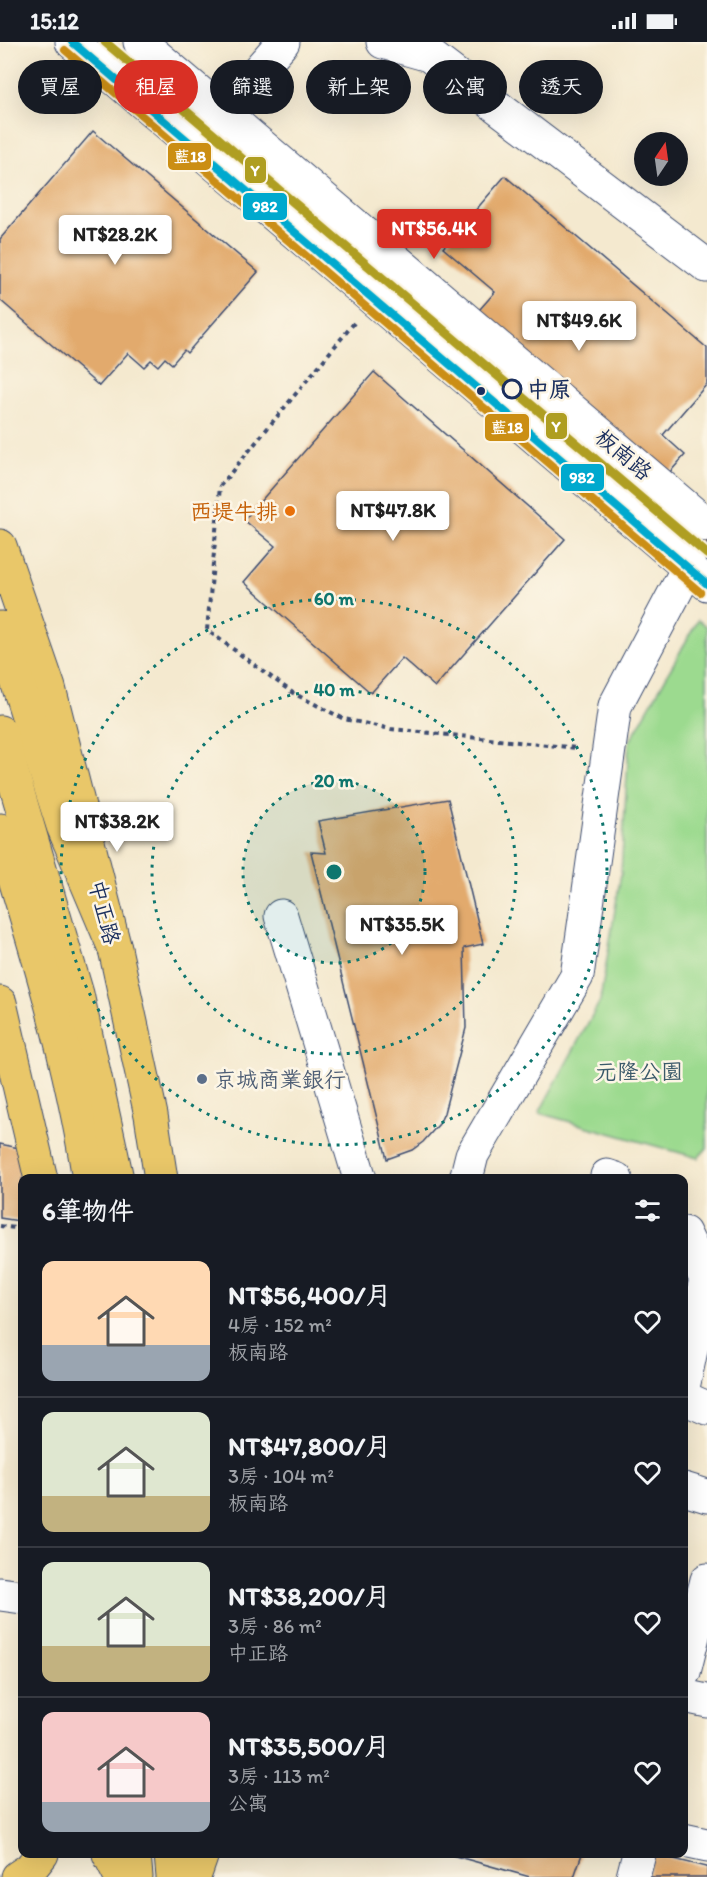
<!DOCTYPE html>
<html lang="zh-TW">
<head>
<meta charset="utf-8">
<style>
  body { margin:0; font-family:Itim,"LXGW WenKai TC",sans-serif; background:#20242c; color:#f1f3f6; height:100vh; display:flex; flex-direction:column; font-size:22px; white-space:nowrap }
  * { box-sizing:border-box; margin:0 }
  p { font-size:20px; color:#9ea1a6 }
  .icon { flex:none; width:33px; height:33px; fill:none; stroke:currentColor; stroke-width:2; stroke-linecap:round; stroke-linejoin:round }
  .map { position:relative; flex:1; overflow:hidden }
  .sheet { position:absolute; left:18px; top:1132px; width:670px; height:684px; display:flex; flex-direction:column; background:#171b24; border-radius:12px; box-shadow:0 6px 24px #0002 }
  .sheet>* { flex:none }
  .banner { position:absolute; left:18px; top:18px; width:672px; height:54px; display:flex; gap:12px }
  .needle { width:39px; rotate:13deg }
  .controls { position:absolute; left:634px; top:90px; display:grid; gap:12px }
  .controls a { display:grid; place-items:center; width:54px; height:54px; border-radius:50%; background:#171b24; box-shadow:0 6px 24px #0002; font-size:30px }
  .price { position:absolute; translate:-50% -51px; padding:0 14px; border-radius:6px; background:#fff; color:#222; font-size:20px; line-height:39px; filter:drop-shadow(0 2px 3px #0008) }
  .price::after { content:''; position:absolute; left:50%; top:36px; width:18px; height:14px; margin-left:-9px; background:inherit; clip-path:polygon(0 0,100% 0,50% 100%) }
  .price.selected { background:#d93025; color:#fff }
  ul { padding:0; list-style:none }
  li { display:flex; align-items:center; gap:18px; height:150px; padding:0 24px }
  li+li { border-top:2px solid #363941 }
  li span { display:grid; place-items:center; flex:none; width:168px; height:120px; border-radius:12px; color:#555 }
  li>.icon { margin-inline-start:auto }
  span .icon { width:72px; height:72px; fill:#fffc; stroke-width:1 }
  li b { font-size:26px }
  h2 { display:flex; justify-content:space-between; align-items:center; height:72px; padding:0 24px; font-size:26px }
  .pill { padding:0 21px; border-radius:27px; background:#171b24; box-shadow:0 6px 24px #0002; font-size:21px; line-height:54px }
  .pill.selected { background:#d93025; color:#fff }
  .status { display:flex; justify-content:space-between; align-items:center; height:42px; padding:0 30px; background:#171b24; direction:ltr }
  .status svg { height:16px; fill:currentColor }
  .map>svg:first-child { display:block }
  .green { fill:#9cda8f; stroke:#5c8476; stroke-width:1.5 }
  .building { fill:#e2aa6d }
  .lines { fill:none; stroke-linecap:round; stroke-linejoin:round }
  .minor-casing { stroke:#3c4b6f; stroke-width:35 }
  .major-casing { stroke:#3c4b6f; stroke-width:35 }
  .highway-casing { stroke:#3c4b6f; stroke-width:35 }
  .path { stroke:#3c4b6f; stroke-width:4; stroke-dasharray:4.5 4.5; stroke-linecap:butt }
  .minor { stroke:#fff; stroke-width:33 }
  .major { stroke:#e9c769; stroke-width:33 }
  .highway { stroke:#e9c769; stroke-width:33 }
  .bus-1-casing { stroke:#fcf5e5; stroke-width:12 }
  .bus-2-casing { stroke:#fcf5e5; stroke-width:12 }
  .bus-1 { stroke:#00a9ce; stroke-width:8 }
  .bus-2 { stroke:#cb8e13; stroke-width:8 }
  .metro-1-casing { stroke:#fcf5e5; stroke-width:14 }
  .metro-1 { stroke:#af9e21; stroke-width:9 }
  .ring { fill:none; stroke:#0f766e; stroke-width:3; stroke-dasharray:3 6 }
  .stop-dot { fill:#fcf5e5; stroke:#1b2f5e; stroke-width:3 }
  .bus-dot { fill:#1b2f5e; stroke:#fcf5e5; stroke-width:2 }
  .food-dot { fill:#e8710a; stroke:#fcf5e5; stroke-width:2 }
  .service-dot { fill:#5c6f8a; stroke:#fcf5e5; stroke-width:2 }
  .labels { text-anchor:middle; stroke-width:5; stroke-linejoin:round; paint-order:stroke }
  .stop-label { font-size:22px; font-weight:bold; fill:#1b2f5e; stroke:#fcf5e5; text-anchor:start }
  .street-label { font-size:22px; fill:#1b2f5e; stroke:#fcf5e5 }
  .food-label { font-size:22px; fill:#c56008; stroke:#fcf5e5; text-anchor:end }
  .park-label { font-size:22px; fill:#3b5a6a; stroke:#fcf5e5 }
  .service-label { font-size:22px; fill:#4e5e75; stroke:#fcf5e5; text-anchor:start }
  .centre { fill:#0f766e; stroke:#fcf5e5; stroke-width:3 }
  .ring-label { font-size:18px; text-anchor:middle; font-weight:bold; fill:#0f766e; stroke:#fcf5e5; stroke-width:5; stroke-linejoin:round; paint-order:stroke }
  .line-badge { stroke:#fcf5e5; stroke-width:2 }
  .badge-label { font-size:16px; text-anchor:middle; font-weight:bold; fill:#fff }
</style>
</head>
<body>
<div class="status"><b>15:12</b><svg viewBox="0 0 49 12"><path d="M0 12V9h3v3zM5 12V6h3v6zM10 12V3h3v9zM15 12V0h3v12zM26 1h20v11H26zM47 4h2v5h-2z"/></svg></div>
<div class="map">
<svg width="707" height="1835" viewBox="0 0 707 1835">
  <rect width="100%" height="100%" fill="#fcf5e5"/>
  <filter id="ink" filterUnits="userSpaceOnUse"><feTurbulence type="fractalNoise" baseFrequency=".0167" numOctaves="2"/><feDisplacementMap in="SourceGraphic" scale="12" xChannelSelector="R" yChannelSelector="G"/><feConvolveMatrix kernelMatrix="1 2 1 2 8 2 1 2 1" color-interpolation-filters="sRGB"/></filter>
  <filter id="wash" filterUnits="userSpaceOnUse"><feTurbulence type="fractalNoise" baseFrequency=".008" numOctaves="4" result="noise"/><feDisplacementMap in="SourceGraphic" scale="24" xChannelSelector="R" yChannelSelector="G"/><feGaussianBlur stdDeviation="1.35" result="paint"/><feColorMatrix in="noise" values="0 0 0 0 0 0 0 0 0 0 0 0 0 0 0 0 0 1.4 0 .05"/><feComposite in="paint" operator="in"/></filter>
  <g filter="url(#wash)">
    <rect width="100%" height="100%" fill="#f4e9cf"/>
    <polygon class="green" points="698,578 707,585 707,1106 698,1116 539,1071 600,959 621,831 629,701"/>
    <g id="blocks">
      <g class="building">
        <polygon points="93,89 258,230 187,311 184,308 172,322 165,316 158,324 151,318 144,325 128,311 99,344 0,258 0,197"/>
        <polygon points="505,134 707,306 707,342 663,393 685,413 663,438 707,475 707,525 425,284 449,256 473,275 495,250 443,206"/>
        <polygon points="374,330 565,497 435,645 402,616 371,651 244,540 275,504 244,478"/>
        <polygon points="448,757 483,902 464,906 466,986 444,1071 439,1082 423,1100 412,1108 387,1117 311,810 326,811 318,779"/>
        <polygon points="0,1102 33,1109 27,1137 22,1137 19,1179 0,1176"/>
        <polygon points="448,1812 582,1812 574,1835 530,1835"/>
        <polygon points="653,1812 707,1825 707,1835 648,1835"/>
      </g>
    </g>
  </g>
  <g filter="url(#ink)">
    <use href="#blocks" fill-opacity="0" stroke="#3c4b6f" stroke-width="1.5"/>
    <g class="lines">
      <defs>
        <g id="minor">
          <polyline points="72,0 707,542"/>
          <polyline points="140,0 707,483"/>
          <polyline points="383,0 429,13 707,224"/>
          <polyline points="207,87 283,0"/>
          <polyline points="281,874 360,1137"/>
          <polyline points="607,1134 616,1137"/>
          <polyline points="466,1137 472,1113 577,934 615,664 688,526"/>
          <polyline points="684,1191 706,1237 684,1341"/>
          <polyline points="684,1356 707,1366"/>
          <polyline points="684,1447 707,1454"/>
          <polyline points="0,1552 22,1555"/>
          <polyline points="684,1630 707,1538"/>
          <polyline points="684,1654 707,1659"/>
          <polyline points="684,1798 707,1803"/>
          <polyline points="633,1835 639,1812"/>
        </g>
        <g id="major">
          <polyline points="0,504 49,646 115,907 151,1073 161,1137"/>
          <polyline points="0,961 41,1137"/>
          <polyline points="109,1812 121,1835"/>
          <polyline points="18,1835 30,1827 42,1812"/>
          <polyline points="194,1835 202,1812"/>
        </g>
        <g id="highway">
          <polyline points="0,586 63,784 115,907"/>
          <polyline points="0,690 77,952 117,1137"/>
          <path d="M 0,788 C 35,902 71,1019 89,1137"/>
          <polyline points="134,1812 136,1835"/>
          <polyline points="171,1812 173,1835"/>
        </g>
      </defs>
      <use href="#minor" class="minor-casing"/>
      <use href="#major" class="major-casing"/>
      <use href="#highway" class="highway-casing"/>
      <g class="path">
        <polyline points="354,281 220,444 207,588 293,651 344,677 391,687 577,706"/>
        <polyline points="0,1184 22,1187"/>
      </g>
      <use href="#minor" class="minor"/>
      <use href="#major" class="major"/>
      <use href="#highway" class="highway"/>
      <defs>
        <polyline id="bus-1" points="72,0 707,542"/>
        <polyline id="bus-2" points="65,8 700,550"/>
      </defs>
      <use href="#bus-1" class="bus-1-casing"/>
      <use href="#bus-2" class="bus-2-casing"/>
      <use href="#bus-1" class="bus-1"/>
      <use href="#bus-2" class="bus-2"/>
      <defs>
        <polyline id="metro-1" points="105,0 707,512"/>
      </defs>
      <use href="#metro-1" class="metro-1-casing"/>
      <use href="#metro-1" class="metro-1"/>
    </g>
  </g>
  <circle cx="334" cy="830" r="91" fill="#0f766e" fill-opacity=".12"/>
  <g class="ring">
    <circle cx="334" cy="830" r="91"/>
    <circle cx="334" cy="830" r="182"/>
    <circle cx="334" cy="830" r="273"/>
  </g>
  <circle class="stop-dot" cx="512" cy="347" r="9"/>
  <circle class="bus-dot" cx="481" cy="349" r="5"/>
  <circle class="food-dot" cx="290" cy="469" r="6"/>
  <circle class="service-dot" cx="202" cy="1037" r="6"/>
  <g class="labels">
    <g class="stop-label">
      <text x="527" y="355">中原</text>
    </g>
    <g class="street-label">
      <text transform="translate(624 412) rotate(40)" y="8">板南路</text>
      <text transform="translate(105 870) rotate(76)" y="8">中正路</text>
    </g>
    <g class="food-label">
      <text x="278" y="477">西堤牛排</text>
    </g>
    <g class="park-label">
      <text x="639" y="1037">元隆公園</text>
    </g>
    <g class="service-label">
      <text x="214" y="1045">京城商業銀行</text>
    </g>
  </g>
  <circle cx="334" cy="830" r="9" class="centre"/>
  <g class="ring-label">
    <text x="334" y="563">60 m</text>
    <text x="334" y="654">40 m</text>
    <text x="334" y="745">20 m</text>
  </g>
  <g class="line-badge">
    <rect x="167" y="100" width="45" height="29" rx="6" fill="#cb8e13"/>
    <rect x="244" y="114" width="23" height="28" rx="6" fill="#af9e21"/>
    <rect x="242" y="150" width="46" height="29" rx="6" fill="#00a9ce"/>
    <rect x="545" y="370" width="23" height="28" rx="6" fill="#af9e21"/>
    <rect x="484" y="371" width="46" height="29" rx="6" fill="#cb8e13"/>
    <rect x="560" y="421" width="45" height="29" rx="6" fill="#00a9ce"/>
  </g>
  <g class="badge-label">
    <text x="190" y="120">藍18</text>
    <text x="255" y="134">Y</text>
    <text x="265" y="170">982</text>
    <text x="556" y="390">Y</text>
    <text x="507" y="391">藍18</text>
    <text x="582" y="441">982</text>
  </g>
</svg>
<div class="controls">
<a><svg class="needle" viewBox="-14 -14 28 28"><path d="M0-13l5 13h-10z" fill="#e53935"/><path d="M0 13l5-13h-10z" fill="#9ea1a6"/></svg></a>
</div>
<b class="price selected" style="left:434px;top:218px">NT$56.4K</b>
<b class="price" style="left:115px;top:224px">NT$28.2K</b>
<b class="price" style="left:579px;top:310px">NT$49.6K</b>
<b class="price" style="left:393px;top:500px">NT$47.8K</b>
<b class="price" style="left:117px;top:811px">NT$38.2K</b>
<b class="price" style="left:402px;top:914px">NT$35.5K</b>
<div class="banner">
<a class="pill">買屋</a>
<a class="pill selected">租屋</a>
<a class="pill">篩選</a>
<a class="pill">新上架</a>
<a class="pill">公寓</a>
<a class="pill">透天</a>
</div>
<section class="sheet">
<h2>6筆物件<svg class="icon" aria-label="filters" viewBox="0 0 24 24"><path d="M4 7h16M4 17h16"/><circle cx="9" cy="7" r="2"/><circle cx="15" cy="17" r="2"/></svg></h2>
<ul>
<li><span style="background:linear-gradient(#ffd9b3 70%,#9aa5b1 0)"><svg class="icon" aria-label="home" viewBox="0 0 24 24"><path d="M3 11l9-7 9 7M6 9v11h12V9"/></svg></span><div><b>NT$56,400/月</b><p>4房 · 152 m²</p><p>板南路</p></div><svg class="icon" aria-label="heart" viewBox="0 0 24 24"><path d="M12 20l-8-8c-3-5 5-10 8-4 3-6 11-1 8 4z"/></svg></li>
<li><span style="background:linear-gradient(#dfe7d0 70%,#c2b280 0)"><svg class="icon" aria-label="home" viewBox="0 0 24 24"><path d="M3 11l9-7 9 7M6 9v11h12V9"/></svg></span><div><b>NT$47,800/月</b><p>3房 · 104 m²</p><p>板南路</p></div><svg class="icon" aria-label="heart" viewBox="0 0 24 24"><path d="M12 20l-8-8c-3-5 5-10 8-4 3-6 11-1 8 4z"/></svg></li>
<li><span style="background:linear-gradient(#dfe7d0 70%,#c2b280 0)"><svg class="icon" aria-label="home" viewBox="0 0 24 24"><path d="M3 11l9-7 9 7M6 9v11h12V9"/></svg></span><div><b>NT$38,200/月</b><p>3房 · 86 m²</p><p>中正路</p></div><svg class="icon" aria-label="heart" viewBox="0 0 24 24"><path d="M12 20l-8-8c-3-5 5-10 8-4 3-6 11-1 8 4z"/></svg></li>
<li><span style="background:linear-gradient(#f6c9c9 75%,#9aa5b1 0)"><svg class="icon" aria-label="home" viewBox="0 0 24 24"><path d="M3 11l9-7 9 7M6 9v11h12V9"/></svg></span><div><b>NT$35,500/月</b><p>3房 · 113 m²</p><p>公寓</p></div><svg class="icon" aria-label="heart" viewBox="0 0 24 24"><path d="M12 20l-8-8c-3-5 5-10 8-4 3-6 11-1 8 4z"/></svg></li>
</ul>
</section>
</div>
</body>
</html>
